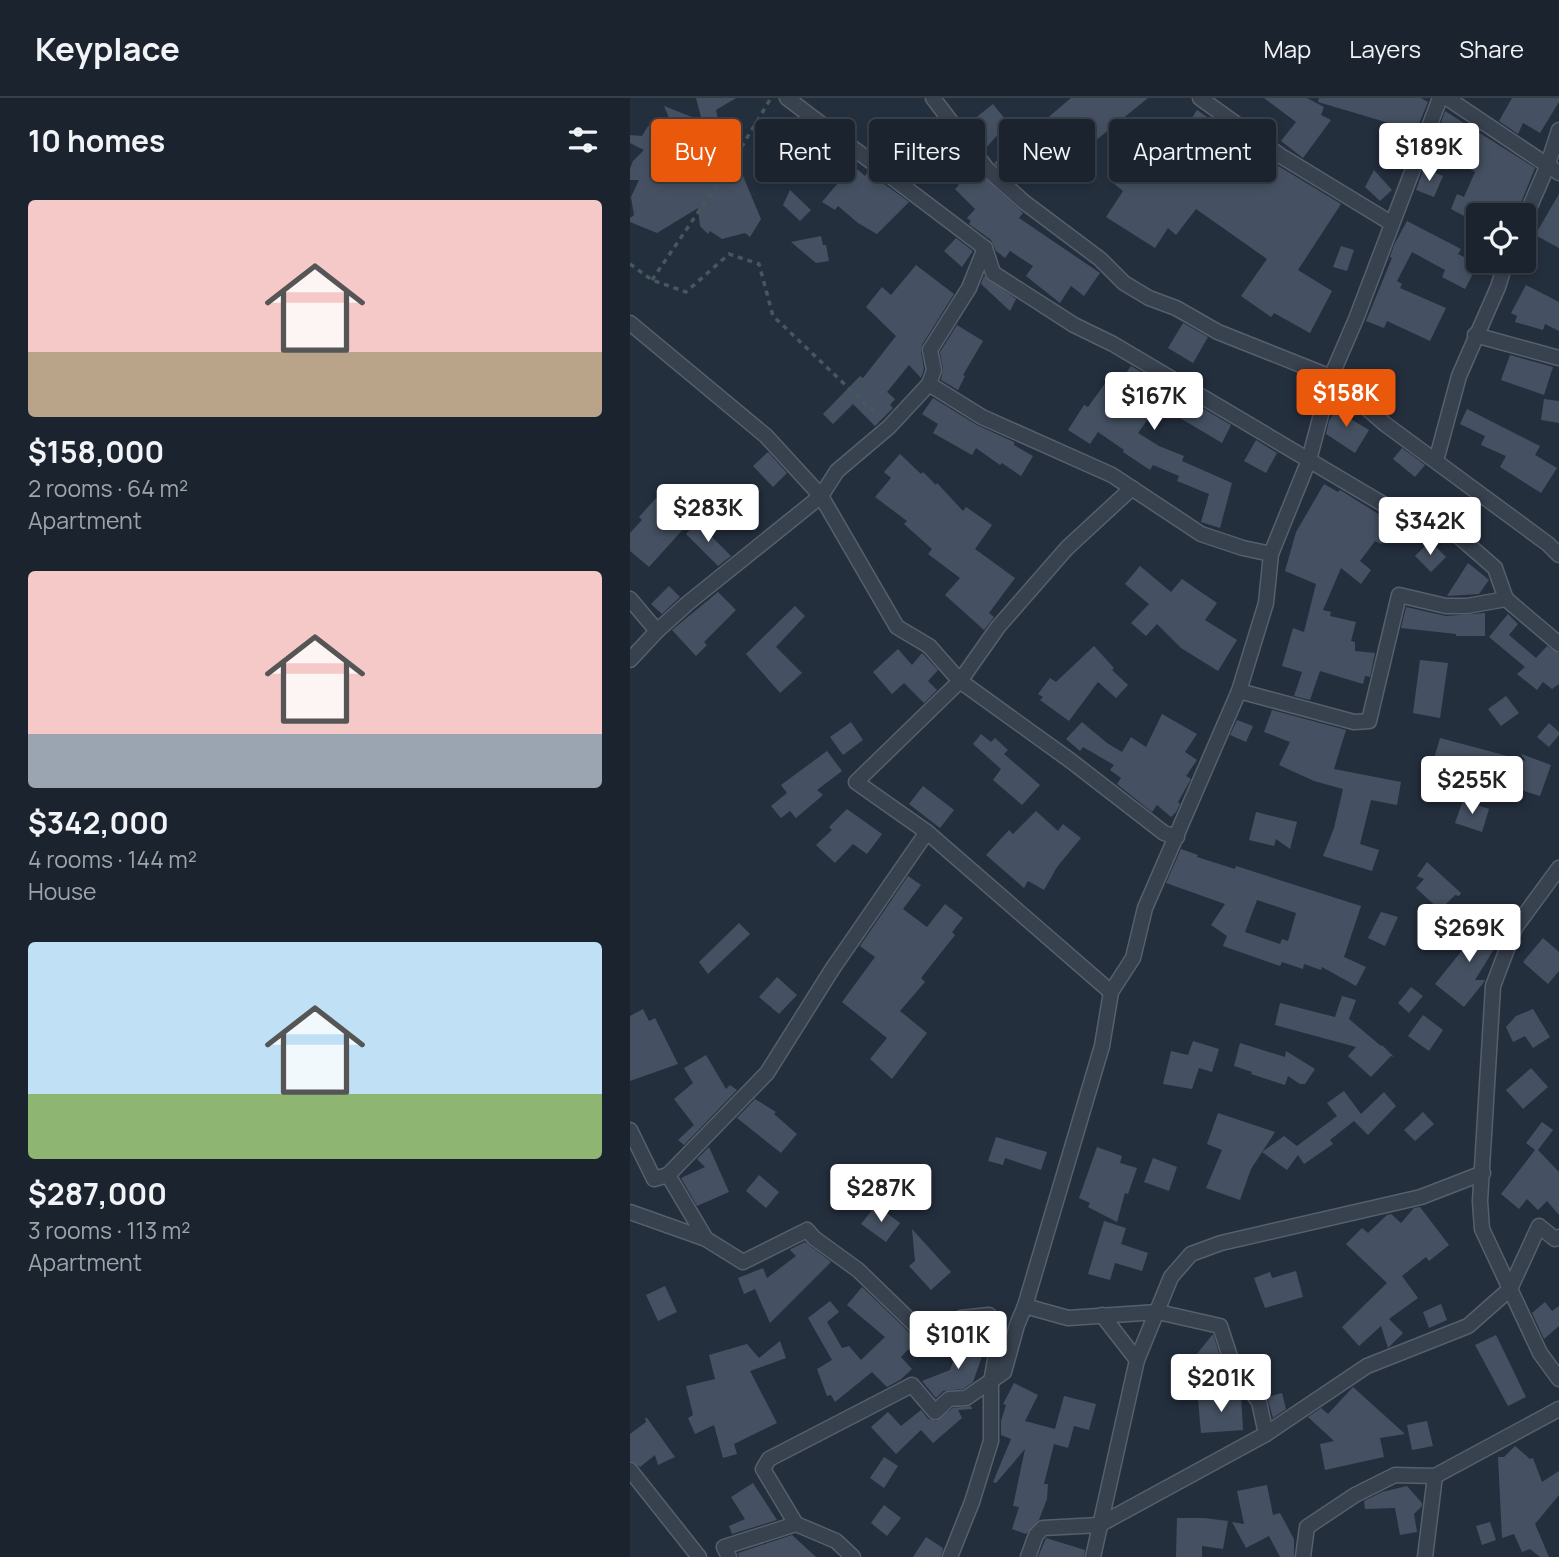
<!DOCTYPE html>
<html lang="en">
<head>
<meta charset="utf-8">
<style>
  body { margin:0; font-family:Manrope,sans-serif; background:#242b36; color:#f1f3f6; height:100vh; display:flex; flex-direction:column; font-size:26px; white-space:nowrap }
  * { box-sizing:border-box; margin:0 }
  p { font-size:23px; color:#a0a4aa }
  .icon { flex:none; width:38px; height:38px; fill:none; stroke:currentColor; stroke-width:2; stroke-linecap:round; stroke-linejoin:round }
  .map { position:relative; flex:1; overflow:hidden }
  .details { display:flex; flex-direction:column; background:#1b232e; width:630px }
  .details>* { flex:none }
  .banner { position:absolute; left:21px; top:21px; width:665px; height:63px; display:flex; gap:14px }
  .buttons { position:absolute; left:836px; top:105px; display:grid; gap:14px }
  .buttons a { display:grid; place-items:center; width:70px; height:70px; border-radius:7px; background:#1b232e; box-shadow:0 4px 10px #0003,0 0 0 2px #39404a; font-size:35px }
  .price { position:absolute; translate:-50% -60px; padding:0 16px; border-radius:7px; background:#fff; color:#222; font-size:23px; line-height:46px; filter:drop-shadow(0 2px 4px #0008) }
  .price::after { content:''; position:absolute; left:50%; top:42px; width:21px; height:16px; margin-left:-10px; background:inherit; clip-path:polygon(0 0,100% 0,50% 100%) }
  .price.current { background:#ea580c; color:#fff }
  ul { padding:0; list-style:none }
  li { display:grid; align-content:center; gap:14px; height:371px; padding:0 28px }
  li span { display:grid; place-items:center; height:217px; border-radius:7px; color:#555 }
  li>.icon { margin-inline-start:auto }
  span .icon { width:126px; height:126px; fill:#fffc; stroke-width:1 }
  li b { font-size:30px }
  h2 { display:flex; justify-content:space-between; align-items:center; height:84px; padding:0 28px; font-size:30px }
  .tag { padding:0 24px; border-radius:7px; background:#1b232e; box-shadow:0 4px 10px #0003,0 0 0 2px #39404a; font-size:24px; line-height:63px }
  .tag.current { background:#ea580c; color:#fff }
  header { display:flex; align-items:center; gap:42px; box-sizing:border-box; height:98px; padding:0 35px; background:#1b232e; border-bottom:2px solid #39404a }
  header strong { font-size:33px }
  nav { display:flex; gap:38px; margin-inline-start:auto; font-size:24px }
  main { display:flex; flex:1; min-height:0 }
  .map>svg:first-child { display:block }
  .building { fill:#455162; fill-rule:evenodd }
  .lines { fill:none; stroke-linecap:round; stroke-linejoin:round }
  .minor-casing { stroke:#565f6c; stroke-width:17 }
  .path { stroke:#44595c; stroke-width:3.5; stroke-dasharray:5 5; stroke-linecap:butt }
  .minor { stroke:#38414e; stroke-width:14 }
</style>
</head>
<body>
<header>
<strong>Keyplace</strong>
<nav><a>Map</a><a>Layers</a><a>Share</a></nav>
</header>
<main>
<section class="details">
<h2>10 homes<svg class="icon" aria-label="filters" viewBox="0 0 24 24"><path d="M4 7h16M4 17h16"/><circle cx="9" cy="7" r="2"/><circle cx="15" cy="17" r="2"/></svg></h2>
<ul>
<li><span style="background:linear-gradient(#f6c9c9 70%,#b9a48a 0)"><svg class="icon" aria-label="home" viewBox="0 0 24 24"><path d="M3 11l9-7 9 7M6 9v11h12V9"/></svg></span><div><b>$158,000</b><p>2 rooms · 64 m²</p><p>Apartment</p></div></li>
<li><span style="background:linear-gradient(#f6c9c9 75%,#9aa5b1 0)"><svg class="icon" aria-label="home" viewBox="0 0 24 24"><path d="M3 11l9-7 9 7M6 9v11h12V9"/></svg></span><div><b>$342,000</b><p>4 rooms · 144 m²</p><p>House</p></div></li>
<li><span style="background:linear-gradient(#bfe0f5 70%,#8fb573 0)"><svg class="icon" aria-label="home" viewBox="0 0 24 24"><path d="M3 11l9-7 9 7M6 9v11h12V9"/></svg></span><div><b>$287,000</b><p>3 rooms · 113 m²</p><p>Apartment</p></div></li>
</ul>
</section>
<div class="map">
<svg width="929" height="1459" viewBox="0 0 929 1459">
  <rect width="100%" height="100%" fill="#242f3e"/>
  <g class="building">
    <polygon points="66,0 106,0 86,12 89,27 73,48 100,47 131,121 120,139 115,135 92,141 80,133 78,136 70,128 68,110 27,135 0,124 0,120 4,117 1,99 9,82 0,82 0,71 3,63 14,52 0,45 0,37 12,38 18,28 42,27 34,8 72,23"/>
    <polygon points="441,0 518,0 454,52 436,31 408,53 418,63 406,75 397,65 382,81 364,65"/>
    <polygon points="634,0 677,0 694,9 691,17 701,22 673,60 651,43 666,24"/>
    <polygon points="689,0 791,0 798,4 786,33 688,4"/>
    <polygon points="882,0 929,0 929,4 910,35 893,25 888,36 869,23"/>
    <polygon points="363,6 378,25 356,50 343,22"/>
    <polygon points="567,12 645,66 711,106 668,172 702,193 680,235 644,215 641,219 611,198 637,161 566,111 546,137 538,130 525,150 476,119 493,93 479,82 494,62 486,57 502,32 539,56"/>
    <polygon points="815,13 905,70 886,117 849,117 849,126 821,111 827,96 834,99 845,74 815,55 820,47 806,39"/>
    <polygon points="168,21 187,34 182,40 188,44 168,68 143,46"/>
    <polygon points="323,59 340,74 344,70 393,115 389,120 470,175 454,198 441,188 430,205 396,178 403,168 380,153 375,160 366,153 361,142 339,126 341,123 337,120 345,111 325,91 329,87 312,71"/>
    <polygon points="208,66 216,73 221,66 235,78 237,75 248,85 250,83 279,104 247,136 228,125 208,108 205,112 192,104 208,85 198,77"/>
    <polygon points="794,70 813,78 804,99 786,92"/>
    <polygon points="744,72 762,92 750,103 735,89"/>
    <polygon points="160,92 181,112 170,123 153,107"/>
    <polygon points="929,96 929,150 905,137"/>
    <polygon points="777,123 831,151 828,156 848,166 835,191 812,179 815,172 782,154 767,183 772,186 770,190 816,210 800,243 757,223 754,230 736,223 762,160 760,159 764,147"/>
    <polygon points="191,138 193,147 196,147 199,163 186,165 161,144"/>
    <polygon points="326,140 343,153 332,169 314,153"/>
    <polygon points="711,148 724,152 717,173 703,169"/>
    <polygon points="286,167 324,196 292,247 291,254 294,271 291,280 279,267 257,294 265,301 260,307 263,310 245,328 223,306 203,326 193,316 230,278 233,280 266,238 236,209 252,189 261,197"/>
    <polygon points="354,178 386,201 380,213 351,186"/>
    <polygon points="896,187 929,204 929,233 915,226 913,232 885,224 887,218 881,215"/>
    <polygon points="553,225 578,239 563,265 538,250"/>
    <polygon points="327,227 353,243 333,277 335,278 328,292 311,282 313,271 310,254"/>
    <polygon points="880,257 923,269 914,297 871,282"/>
    <polygon points="501,268 601,327 592,345 528,307 508,335 529,348 554,358 552,363 602,385 590,430 571,424 579,396 547,383 549,378 523,367 520,372 493,354 494,352 468,334 460,346 438,332 454,307 458,309 479,280 488,286"/>
    <polygon points="303,300 347,327 384,344 384,347 403,358 391,378 372,365 370,367 346,350 342,357 303,335 308,326 292,316"/>
    <polygon points="914,301 929,303 929,325 911,322"/>
    <polygon points="710,306 723,315 719,320 739,332 725,355 696,336 699,323"/>
    <polygon points="837,311 910,348 905,357 927,370 911,395 870,369 876,358 851,347 855,338 830,326"/>
    <polygon points="626,342 647,355 636,375 614,363"/>
    <polygon points="772,350 795,367 785,379 763,361"/>
    <polygon points="138,354 157,375 143,389 123,368"/>
    <polygon points="270,356 291,376 293,374 306,387 307,385 333,413 336,409 362,427 345,451 385,480 359,515 364,519 354,532 315,497 330,480 298,456 302,451 274,426 277,423 245,399 261,380 254,374"/>
    <polygon points="694,386 708,394 710,392 763,425 751,446 745,443 730,463 741,472 731,486 711,470 693,512 701,514 700,518 726,524 721,543 725,544 725,553 745,555 740,579 735,578 733,586 690,573 680,602 664,598 672,574 652,568 663,530 674,534 686,486 655,473 666,434"/>
    <polygon points="26,400 56,428 19,469 0,453 0,435 12,422 9,419"/>
    <polygon points="67,424 101,458 88,468 56,436"/>
    <polygon points="800,443 816,459 801,474 785,458"/>
    <polygon points="838,465 859,482 849,496 817,498"/>
    <polygon points="510,468 541,494 552,481 587,505 575,522 607,542 588,573 551,550 527,526 516,538 501,525 519,506 495,486"/>
    <polygon points="39,488 50,499 32,516 21,506"/>
    <polygon points="88,494 106,512 74,544 77,547 66,558 42,532"/>
    <polygon points="165,508 175,518 146,549 172,575 150,595 116,556"/>
    <polygon points="776,509 816,518 855,515 855,538 826,538 826,536 771,530"/>
    <polygon points="878,516 888,526 879,537 906,560 917,548 929,555 929,586 922,591 913,584 907,592 887,576 895,569 859,539"/>
    <polygon points="464,548 484,570 482,572 498,587 486,600 468,584 439,623 410,602 413,599 408,596 420,580 426,584"/>
    <polygon points="268,551 282,567 292,555 308,572 298,583 307,592 294,605 274,585 262,596 243,574"/>
    <polygon points="790,562 818,565 810,620 783,615"/>
    <polygon points="876,598 889,615 871,628 858,611"/>
    <polygon points="642,612 716,632 704,671 771,684 767,707 741,702 730,746 749,752 742,773 693,758 704,730 713,691 684,683 649,667 660,644 634,634"/>
    <polygon points="532,616 567,636 555,654 567,662 556,678 561,681 548,704 550,706 546,714 541,719 527,707 522,714 487,686 491,680 480,672 484,667 453,649 450,653 436,641 452,624 477,645 492,654 501,639 516,649"/>
    <polygon points="607,622 623,628 616,644 600,637"/>
    <polygon points="221,624 233,642 213,657 200,639"/>
    <polygon points="919,625 929,634 929,637 919,649 907,639"/>
    <polygon points="351,636 361,644 365,640 378,652 374,656 410,687 392,707 363,682 371,671 343,646"/>
    <polygon points="810,640 896,663 891,656 921,667 910,698 803,664"/>
    <polygon points="197,653 212,673 187,692 193,697 166,720 160,713 151,720 141,708 157,695 151,687"/>
    <polygon points="293,688 324,712 310,730 279,706"/>
    <polygon points="833,702 859,711 852,734 825,725"/>
    <polygon points="217,711 252,736 237,756 223,746 205,765 186,747 202,732 199,729"/>
    <polygon points="406,713 428,733 433,726 451,740 427,769 414,792 398,783 394,790 356,757 379,732 383,736"/>
    <polygon points="626,714 667,724 660,751 646,741 644,748 619,742"/>
    <path d="M 551,751 L 568,757 L 567,759 L 605,771 L 606,768 L 731,808 L 714,859 L 736,869 L 726,888 L 692,869 L 691,872 L 674,866 L 673,871 L 652,864 L 650,868 L 593,848 L 597,838 L 581,827 L 595,806 L 536,785 ZM 627,802 L 666,815 L 658,843 L 652,841 L 650,846 L 615,834 Z"/>
    <polygon points="797,764 831,795 829,798 825,797 810,812 786,790 794,781 787,778"/>
    <polygon points="278,778 291,787 273,811 297,829 315,806 333,820 322,834 325,837 291,880 295,884 270,913 297,935 262,981 240,961 257,940 212,904 245,859 230,848"/>
    <polygon points="751,814 768,819 755,848 738,840"/>
    <polygon points="843,819 872,838 845,882 855,882 854,884 834,909 805,886 838,845 855,853 834,834"/>
    <polygon points="109,825 120,836 78,876 69,864"/>
    <polygon points="913,840 929,854 929,873 918,886 893,864"/>
    <polygon points="147,879 167,897 149,916 129,899"/>
    <polygon points="781,889 793,898 779,915 768,905"/>
    <polygon points="712,898 726,902 719,921 751,948 752,947 764,959 761,958 741,979 718,958 726,949 645,927 650,905 705,919"/>
    <polygon points="13,911 19,923 25,920 48,966 0,983 0,918"/>
    <polygon points="903,911 920,939 903,950 895,938 883,944 876,929 886,918"/>
    <polygon points="793,917 813,932 799,953 778,938"/>
    <polygon points="563,943 589,951 582,974 569,970 562,991 533,986 541,953 558,957"/>
    <polygon points="610,945 655,959 656,953 685,971 675,986 670,986 658,978 655,987 621,976 622,974 604,968"/>
    <polygon points="76,957 96,991 100,987 107,992 54,1047 48,1042 64,1027 44,1001 63,985 54,970"/>
    <polygon points="901,970 918,989 893,1011 876,992"/>
    <polygon points="714,993 731,1016 754,994 766,1008 738,1037 724,1023 700,1042 703,1046 674,1066 668,1057 657,1072 632,1054 654,1038 667,1048 707,1018 697,1005"/>
    <polygon points="125,1001 146,1014 144,1016 167,1036 151,1055 107,1020"/>
    <polygon points="793,1014 804,1026 785,1043 774,1032"/>
    <polygon points="588,1015 645,1034 621,1071 610,1102 576,1090 592,1052 577,1046"/>
    <polygon points="912,1024 923,1032 908,1052 929,1074 929,1117 917,1103 908,1112 897,1101 889,1111 871,1096 905,1052 896,1045"/>
    <polygon points="366,1039 417,1054 411,1072 375,1060 373,1067 358,1063"/>
    <polygon points="79,1049 99,1094 67,1108 51,1080 75,1069 67,1061"/>
    <polygon points="467,1049 492,1058 490,1065 507,1070 498,1096 495,1095 487,1124 458,1109 460,1105 449,1100"/>
    <polygon points="523,1060 547,1069 539,1093 514,1084"/>
    <polygon points="240,1072 260,1095 246,1106 227,1084"/>
    <polygon points="129,1077 149,1094 136,1110 116,1093"/>
    <polygon points="246,1107 270,1125 256,1144 231,1126"/>
    <polygon points="790,1109 819,1147 799,1163 796,1159 772,1178 788,1200 759,1221 773,1235 758,1250 751,1228 729,1248 712,1229 757,1185 716,1146 732,1130 738,1135 757,1117 761,1116 771,1125 784,1110"/>
    <polygon points="474,1123 496,1130 491,1146 518,1155 512,1173 485,1165 480,1182 458,1176"/>
    <polygon points="282,1131 321,1174 301,1192 279,1168 285,1163"/>
    <polygon points="175,1144 201,1164 140,1225 125,1191 114,1196 108,1180 133,1170 137,1180 166,1158 160,1152 161,1151"/>
    <polygon points="666,1173 673,1199 635,1210 624,1180 640,1174 642,1180"/>
    <polygon points="35,1188 47,1214 28,1223 16,1197"/>
    <polygon points="232,1189 287,1242 271,1259 282,1271 270,1282 257,1289 242,1274 205,1304 201,1297 197,1298 187,1271 202,1262 178,1220 200,1203 209,1214 197,1224 212,1250 219,1248 231,1262 255,1239 217,1207"/>
    <polygon points="915,1204 922,1213 929,1208 929,1228 914,1241 902,1215"/>
    <polygon points="811,1206 817,1222 799,1230 793,1214"/>
    <polygon points="583,1236 595,1273 572,1280 566,1257"/>
    <polygon points="866,1237 896,1299 878,1308 845,1247"/>
    <polygon points="150,1243 156,1260 120,1273 147,1325 104,1346 107,1356 93,1360 84,1327 65,1336 58,1320 63,1317 56,1288 85,1281 79,1257 117,1246 129,1260"/>
    <polygon points="335,1243 355,1250 343,1284 333,1291 313,1293 306,1300 292,1283 320,1272 325,1258 329,1259"/>
    <polygon points="384,1285 408,1297 395,1323 425,1331 434,1298 466,1306 459,1332 444,1328 438,1350 424,1346 414,1386 418,1386 417,1401 409,1422 396,1436 382,1431 389,1409 383,1408 395,1351 366,1385 363,1384 381,1341 371,1337 371,1323 376,1307 373,1306"/>
    <polygon points="723,1289 775,1336 750,1340 754,1359 695,1372 690,1346 704,1343 678,1319 691,1310 698,1316"/>
    <polygon points="652,1295 656,1311 643,1320 637,1299"/>
    <polygon points="611,1298 613,1332 571,1335 568,1301"/>
    <polygon points="341,1308 342,1311 328,1312 332,1320 303,1345 291,1332 266,1356 241,1329 258,1314 271,1328 291,1312 298,1321 306,1323 323,1310"/>
    <polygon points="15,1320 17,1320 45,1359 28,1367 25,1357 10,1369 0,1363 0,1336 16,1324"/>
    <polygon points="797,1323 803,1348 782,1352 777,1327"/>
    <polygon points="885,1348 900,1361 903,1360 912,1384 929,1373 929,1397 905,1426 919,1459 910,1459 900,1451 892,1454 884,1436 872,1440 868,1359 874,1359"/>
    <polygon points="254,1359 268,1368 254,1390 240,1380"/>
    <polygon points="123,1385 147,1422 102,1436 99,1428 115,1421 101,1399"/>
    <polygon points="637,1387 643,1417 650,1415 664,1441 664,1459 650,1459 639,1438 616,1450 602,1424 614,1426 607,1393"/>
    <polygon points="777,1388 792,1405 792,1408 784,1416 787,1434 770,1437 765,1410 735,1411 734,1403 752,1394"/>
    <polygon points="254,1407 271,1420 257,1438 241,1425"/>
    <polygon points="547,1420 574,1420 598,1423 593,1451 572,1448 572,1459 546,1459"/>
    <polygon points="860,1424 866,1442 852,1447 846,1428"/>
    <polygon points="162,1437 186,1459 109,1459 108,1455"/>
    <polygon points="296,1439 313,1450 311,1459 283,1459"/>
    <polygon points="416,1440 455,1452 454,1459 408,1459"/>
  </g>
  <g class="lines">
    <defs>
      <g id="minor">
        <polyline points="157,0 355,150 363,175 444,227 483,246 753,406 818,429 865,470 876,501"/>
        <polyline points="303,0 357,71 394,104 470,161 494,185 519,200 546,210 588,234 701,279 755,326 918,446 929,457"/>
        <polyline points="570,0 651,58 761,125"/>
        <polyline points="817,0 929,75"/>
        <polyline points="894,122 917,69 929,32"/>
        <polyline points="0,225 136,338 191,398 267,529 299,548 330,583 226,684 297,734 203,870 137,975 38,1077 76,1141"/>
        <polyline points="845,237 929,260"/>
        <polyline points="299,286 352,319 482,377 571,436 613,450 641,456"/>
        <polyline points="806,363 829,278 868,189 876,163"/>
        <polyline points="502,390 437,450 368,529 330,583 441,663 534,735 547,739"/>
        <polyline points="0,501 27,533"/>
        <polyline points="0,562 27,533 58,505 191,398 207,373 259,329 299,286 304,272 300,252 339,190 355,150"/>
        <polyline points="609,593 724,624 739,623 769,497 816,508 837,508 876,501 929,546"/>
        <polyline points="297,734 481,894"/>
        <polyline points="929,770 885,830 863,888 850,1103 852,1131 910,1255 929,1281"/>
        <polyline points="0,1032 24,1081 38,1077"/>
        <polyline points="0,1114 76,1141 113,1164 177,1132 184,1140 228,1172 293,1235 308,1237 331,1220 359,1217 367,1251 361,1284 361,1343 342,1404 320,1459"/>
        <polyline points="395,1208 472,948 481,894 503,860 515,810 609,593 636,505 641,456 679,362 701,279 726,221 810,0"/>
        <polyline points="472,1217 507,1262"/>
        <polyline points="0,1372 69,1459"/>
        <polyline points="99,1459 94,1449 166,1426"/>
        <polyline points="223,1459 206,1443 166,1426 133,1371 139,1361 282,1287 305,1314 319,1301 336,1300 374,1274 387,1227 395,1208 438,1220 528,1214 590,1228 603,1268 629,1304 636,1336"/>
        <polyline points="398,1459 406,1437 413,1430 469,1427 636,1336 737,1268 838,1228 880,1191 909,1128 925,1141 929,1139"/>
        <polyline points="463,1459 507,1262 541,1179 561,1156 591,1145 791,1099 853,1075"/>
        <polyline points="673,1459 677,1429 725,1397 765,1377 805,1378 929,1311"/>
        <polyline points="795,1459 805,1378"/>
      </g>
    </defs>
    <use href="#minor" class="minor-casing"/>
    <g class="path">
      <polyline points="0,166 22,182 56,194 99,156 129,166 143,218 248,318"/>
      <polyline points="22,182 103,63 141,0"/>
    </g>
    <use href="#minor" class="minor"/>
  </g>
</svg>
<div class="buttons">
<a><svg class="icon" aria-label="locate" viewBox="0 0 24 24"><circle cx="12" cy="12" r="6"/><path d="M12 2v4M12 18v4M2 12h4M18 12h4"/></svg></a>
</div>
<b class="price" style="left:799px;top:85px">$189K</b>
<b class="price current" style="left:716px;top:331px">$158K</b>
<b class="price" style="left:524px;top:334px">$167K</b>
<b class="price" style="left:78px;top:446px">$283K</b>
<b class="price" style="left:800px;top:459px">$342K</b>
<b class="price" style="left:842px;top:718px">$255K</b>
<b class="price" style="left:839px;top:866px">$269K</b>
<b class="price" style="left:251px;top:1126px">$287K</b>
<b class="price" style="left:328px;top:1273px">$101K</b>
<b class="price" style="left:591px;top:1316px">$201K</b>
<div class="banner">
<a class="tag current">Buy</a>
<a class="tag">Rent</a>
<a class="tag">Filters</a>
<a class="tag">New</a>
<a class="tag">Apartment</a>
</div>
</div>
</main>
</body>
</html>
